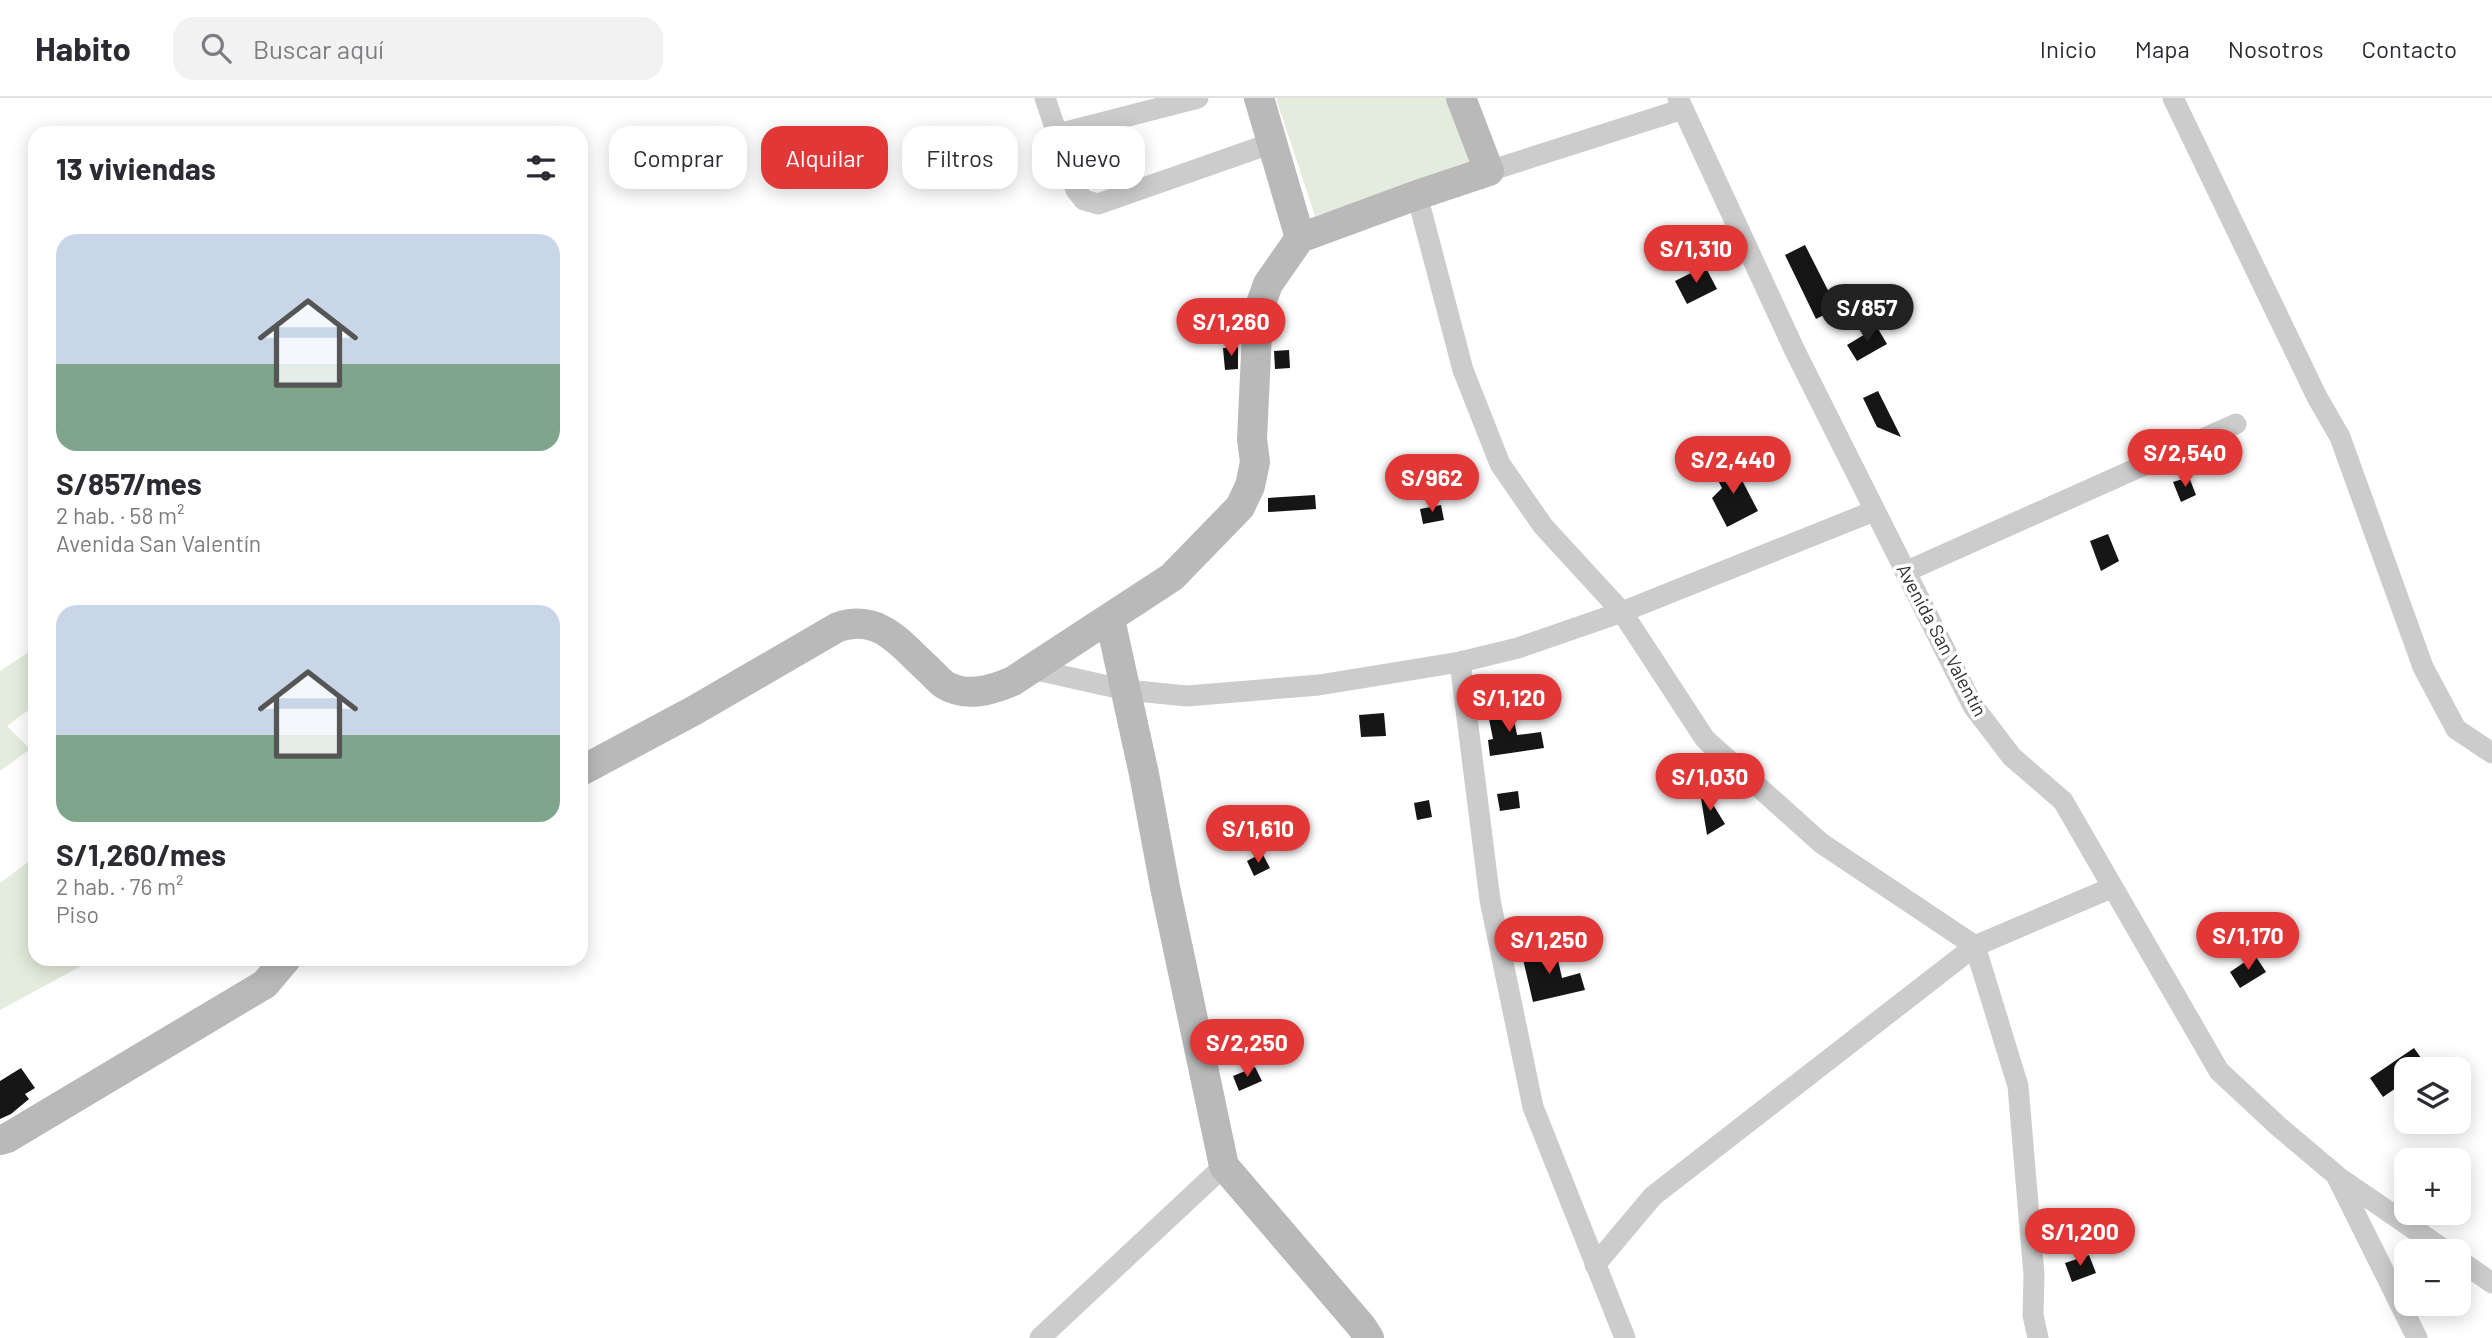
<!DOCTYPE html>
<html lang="es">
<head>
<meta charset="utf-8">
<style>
  body { margin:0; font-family:Barlow,sans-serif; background:#f2f2f3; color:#2b2b33; height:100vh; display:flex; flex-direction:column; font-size:26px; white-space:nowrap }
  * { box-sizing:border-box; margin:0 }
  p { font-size:23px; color:#7c7c81 }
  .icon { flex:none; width:38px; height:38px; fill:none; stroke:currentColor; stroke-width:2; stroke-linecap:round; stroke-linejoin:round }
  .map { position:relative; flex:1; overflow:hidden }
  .drawer { position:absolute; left:28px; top:28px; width:560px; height:840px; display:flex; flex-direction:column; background:#fff; border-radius:21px; box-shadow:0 4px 18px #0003 }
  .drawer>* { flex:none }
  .hud { position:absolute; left:609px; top:28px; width:665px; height:63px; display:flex; gap:14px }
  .fabs { position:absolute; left:2394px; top:959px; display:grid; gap:14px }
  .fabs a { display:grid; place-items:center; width:77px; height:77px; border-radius:14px; background:#fff; box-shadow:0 4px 18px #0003; font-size:35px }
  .price { position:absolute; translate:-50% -60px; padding:0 16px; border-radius:24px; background:#e13736; color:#fff; font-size:23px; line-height:46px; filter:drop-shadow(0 2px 4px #0008) }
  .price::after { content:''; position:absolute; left:50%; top:42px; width:21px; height:16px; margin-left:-10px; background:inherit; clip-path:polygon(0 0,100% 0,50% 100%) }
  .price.current { background:#222; color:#fff }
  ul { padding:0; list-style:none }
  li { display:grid; align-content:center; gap:14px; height:371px; padding:0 28px }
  li span { display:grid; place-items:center; height:217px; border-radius:21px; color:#555 }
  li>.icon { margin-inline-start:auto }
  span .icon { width:126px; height:126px; fill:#fffc; stroke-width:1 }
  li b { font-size:30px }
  h2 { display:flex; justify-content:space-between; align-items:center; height:84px; padding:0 28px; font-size:30px }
  .pill { padding:0 24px; border-radius:21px; background:#fff; box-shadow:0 4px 18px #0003; font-size:24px; line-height:63px }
  .pill.current { background:#e13736; color:#fff }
  header { display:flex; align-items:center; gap:42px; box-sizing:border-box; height:98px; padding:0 35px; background:#fff; border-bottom:2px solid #e1e1e2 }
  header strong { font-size:33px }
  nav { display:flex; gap:38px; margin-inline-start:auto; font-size:24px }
  .search { width:490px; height:63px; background:#f2f2f3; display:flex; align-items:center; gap:18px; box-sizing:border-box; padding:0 24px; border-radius:21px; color:#7c7c81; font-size:26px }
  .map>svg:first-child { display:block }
  .green { fill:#e4ecdd }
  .building { fill:#161616 }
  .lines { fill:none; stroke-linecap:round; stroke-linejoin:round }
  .street { stroke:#ccc; stroke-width:21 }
  .secondary { stroke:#b9b9b9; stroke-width:30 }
  .labels { text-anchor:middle; stroke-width:7; stroke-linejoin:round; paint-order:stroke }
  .street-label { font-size:19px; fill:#2f2f2f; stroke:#fff }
</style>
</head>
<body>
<header>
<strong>Habito</strong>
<div class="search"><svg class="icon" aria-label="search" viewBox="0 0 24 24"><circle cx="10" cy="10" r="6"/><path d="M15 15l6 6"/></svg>Buscar aquí</div>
<nav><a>Inicio</a><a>Mapa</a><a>Nosotros</a><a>Contacto</a></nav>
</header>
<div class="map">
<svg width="2492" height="1240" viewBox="0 0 2492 1240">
  <rect width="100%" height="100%" fill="#fff"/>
  <g class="green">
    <polygon points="1276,0 1449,0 1473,65 1315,118"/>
    <polygon points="35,550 35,607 7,628 30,651 0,673 0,573"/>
    <polygon points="35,759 35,861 94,861 0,912 0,785"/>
  </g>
  <g class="building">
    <polygon points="1805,147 1837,210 1816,221 1785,157"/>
    <polygon points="1705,168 1717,191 1687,206 1675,183"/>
    <polygon points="1877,229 1887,246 1857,263 1847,247"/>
    <polygon points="1238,249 1238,271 1225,272 1223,250"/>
    <polygon points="1289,252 1290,270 1275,271 1274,253"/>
    <polygon points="1878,293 1901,339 1877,329 1863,300"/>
    <polygon points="1732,363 1758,413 1727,429 1712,400 1722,390 1713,373"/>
    <polygon points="2189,379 2196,397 2181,404 2173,384"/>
    <polygon points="1315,397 1316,411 1268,414 1268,400"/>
    <polygon points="1441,407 1444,422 1423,426 1420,411"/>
    <polygon points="2108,436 2119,463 2101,473 2090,443"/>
    <polygon points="1511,606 1517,637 1541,634 1544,650 1490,658 1488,642 1493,641 1487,611"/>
    <polygon points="1384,615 1386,638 1361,639 1359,617"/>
    <polygon points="1698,682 1725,726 1707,737"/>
    <polygon points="1518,693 1520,710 1500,713 1497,696"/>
    <polygon points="1429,702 1432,719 1417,722 1414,705"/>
    <polygon points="1262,755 1270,770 1254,778 1247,763"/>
    <polygon points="1555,849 1562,880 1580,875 1585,892 1533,904 1522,857"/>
    <polygon points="2255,857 2266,874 2240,890 2230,874"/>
    <polygon points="2414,950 2429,971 2406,971 2406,983 2383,999 2370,980"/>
    <polygon points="1255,969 1262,983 1239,993 1233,978"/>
    <polygon points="21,970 35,990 25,996 29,1001 11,1016 0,1021 0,983"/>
    <polygon points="2089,1157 2096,1175 2072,1184 2065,1165"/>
  </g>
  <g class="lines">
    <g class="street">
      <polyline points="1045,0 1076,92 1084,102 1098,106 1272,45"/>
      <polyline points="1678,0 1795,253 1973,608 2012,659 2063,703 2219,973 2278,1028 2336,1077 2417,1240"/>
      <polyline points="2173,0 2317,299 2340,339 2423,569 2456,631 2492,655"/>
      <polyline points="1058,36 1198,0"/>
      <polyline points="1489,73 1683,11"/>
      <polyline points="1417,97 1463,272 1500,366 1543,428 1622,514 1705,641 1821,745 1975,848 2018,988 2034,1177 2033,1217 2038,1240"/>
      <polyline points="1905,474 2236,326"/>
      <polyline points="1460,564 1490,802 1533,1009 1625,1240"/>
      <polyline points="1032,571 1126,592 1187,598 1319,587 1460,564 1518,550 1622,514 1874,413"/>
      <polyline points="2338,1079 2446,1153"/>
      <polyline points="2459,1162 2492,1185"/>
      <polyline points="1595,1167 1653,1098 1975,848 2111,790"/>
      <polyline points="1040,1240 1224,1068"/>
    </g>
    <g class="secondary">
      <polyline points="1259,0 1300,140"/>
      <polyline points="1110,521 1144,676 1165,789 1224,1068 1362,1229 1369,1240"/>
      <path d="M 581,673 L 695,612 L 838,529 C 880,515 901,547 929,572 C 934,577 940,584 945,587 C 967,600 992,592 1013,583 L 1172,479 L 1240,409 L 1250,388 L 1255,364 L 1252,341 L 1258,214 L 1268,186 L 1300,140 L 1417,97 L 1489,73 L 1461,0"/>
      <polyline points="0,1042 7,1040 265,886 286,861"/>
    </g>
  </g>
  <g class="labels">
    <g class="street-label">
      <text transform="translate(1942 542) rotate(62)" y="7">Avenida San Valentín</text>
    </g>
  </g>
</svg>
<div class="fabs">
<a><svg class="icon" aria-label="layers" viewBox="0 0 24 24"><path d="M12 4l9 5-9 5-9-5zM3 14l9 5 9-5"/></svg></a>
<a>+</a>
<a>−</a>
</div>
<b class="price" style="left:1696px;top:187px">S/1,310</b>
<b class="price current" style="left:1867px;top:246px">S/857</b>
<b class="price" style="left:1231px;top:260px">S/1,260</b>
<b class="price" style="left:2185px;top:391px">S/2,540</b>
<b class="price" style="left:1733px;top:398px">S/2,440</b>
<b class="price" style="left:1432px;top:416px">S/962</b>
<b class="price" style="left:1509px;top:636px">S/1,120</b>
<b class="price" style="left:1710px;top:715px">S/1,030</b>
<b class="price" style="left:1258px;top:767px">S/1,610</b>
<b class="price" style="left:2248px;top:874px">S/1,170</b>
<b class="price" style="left:1549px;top:878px">S/1,250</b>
<b class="price" style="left:1247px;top:981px">S/2,250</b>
<b class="price" style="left:2080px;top:1170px">S/1,200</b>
<div class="hud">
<a class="pill">Comprar</a>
<a class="pill current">Alquilar</a>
<a class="pill">Filtros</a>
<a class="pill">Nuevo</a>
</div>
<section class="drawer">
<h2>13 viviendas<svg class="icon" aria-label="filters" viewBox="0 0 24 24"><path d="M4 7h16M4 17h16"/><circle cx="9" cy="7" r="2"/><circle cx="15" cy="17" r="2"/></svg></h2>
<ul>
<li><span style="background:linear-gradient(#c9d6e8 60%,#7fa58c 0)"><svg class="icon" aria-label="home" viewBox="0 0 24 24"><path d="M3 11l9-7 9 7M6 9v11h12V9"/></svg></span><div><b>S/857/mes</b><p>2 hab. · 58 m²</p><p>Avenida San Valentín</p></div></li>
<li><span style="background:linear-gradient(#c9d6e8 60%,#7fa58c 0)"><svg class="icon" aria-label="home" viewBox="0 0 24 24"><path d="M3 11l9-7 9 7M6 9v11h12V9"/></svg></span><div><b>S/1,260/mes</b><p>2 hab. · 76 m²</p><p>Piso</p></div></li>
</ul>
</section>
</div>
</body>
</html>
